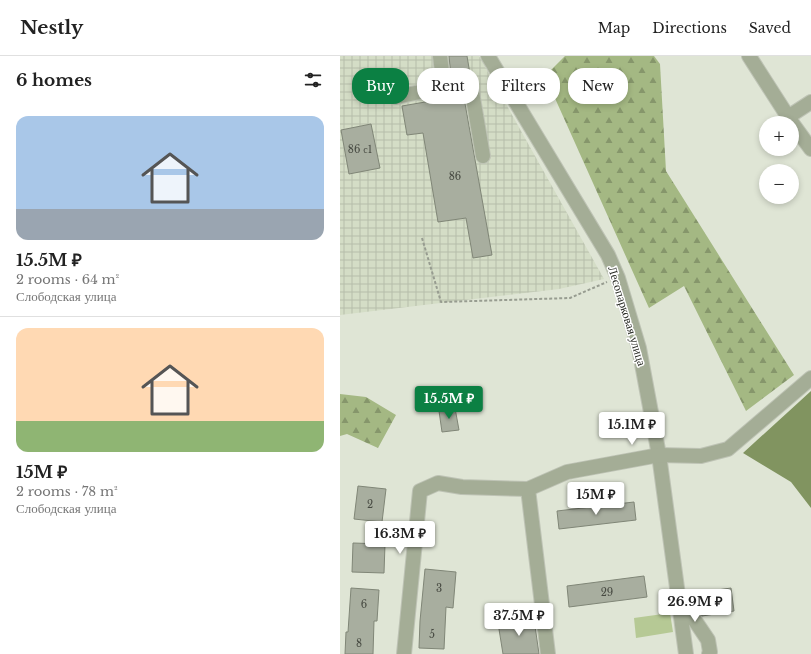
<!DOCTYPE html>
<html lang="en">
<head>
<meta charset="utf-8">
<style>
  body { margin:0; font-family:"Libre Baskerville",serif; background:#f2f2f2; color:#222; height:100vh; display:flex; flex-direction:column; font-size:15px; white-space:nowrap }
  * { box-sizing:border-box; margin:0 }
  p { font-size:13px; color:#767676 }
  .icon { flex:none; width:22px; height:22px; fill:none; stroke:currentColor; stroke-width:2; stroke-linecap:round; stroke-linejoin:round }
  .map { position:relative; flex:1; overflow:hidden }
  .drawer { display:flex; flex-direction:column; background:#fff; width:340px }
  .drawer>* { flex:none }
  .guide { position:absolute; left:12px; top:12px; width:380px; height:36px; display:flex; gap:8px }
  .controls { position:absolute; left:419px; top:60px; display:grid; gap:8px }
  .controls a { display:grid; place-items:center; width:40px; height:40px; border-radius:50%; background:#fff; box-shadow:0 2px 6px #0003; font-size:20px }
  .price { position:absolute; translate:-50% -34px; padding:0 9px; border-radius:4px; background:#fff; color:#222; font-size:13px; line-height:26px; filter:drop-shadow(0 1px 2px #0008) }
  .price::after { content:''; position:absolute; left:50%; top:24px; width:12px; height:9px; margin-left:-6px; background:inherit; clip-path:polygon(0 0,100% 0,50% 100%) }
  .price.selected { background:#0b8043; color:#fff }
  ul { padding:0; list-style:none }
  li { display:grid; align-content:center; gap:8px; height:212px; padding:0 16px }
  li+li { border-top:1px solid #e0e0e0 }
  li span { display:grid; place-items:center; height:124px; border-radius:12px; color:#555 }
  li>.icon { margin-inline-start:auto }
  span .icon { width:72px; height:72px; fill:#fffc; stroke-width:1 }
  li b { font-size:17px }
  h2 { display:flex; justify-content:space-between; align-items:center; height:48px; padding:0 16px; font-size:17px }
  .tag { padding:0 14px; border-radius:16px; background:#fff; box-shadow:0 2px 6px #0003; font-size:14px; line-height:36px }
  .tag.selected { background:#0b8043; color:#fff }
  header { display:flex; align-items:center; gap:24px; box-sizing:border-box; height:56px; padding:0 20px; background:#fff; border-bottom:1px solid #e0e0e0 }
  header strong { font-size:19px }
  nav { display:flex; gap:22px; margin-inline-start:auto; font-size:14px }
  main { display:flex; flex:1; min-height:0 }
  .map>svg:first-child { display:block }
  .industrial { fill:url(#industrial-grid) }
  .forest { fill:url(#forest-firs) }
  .garden { fill:#b6c995 }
  .water { fill:#819460 }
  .building { fill:#a8ae9f; stroke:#808677 }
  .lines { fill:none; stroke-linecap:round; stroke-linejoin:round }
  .minor-casing { stroke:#bec3b5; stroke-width:16 }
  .path { stroke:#979c90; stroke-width:2; stroke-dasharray:3 2; stroke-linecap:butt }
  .minor { stroke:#a4ad96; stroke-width:14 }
  .labels { text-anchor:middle; stroke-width:3; stroke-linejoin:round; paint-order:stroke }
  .number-label { font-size:10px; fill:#474a42 }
  .street-label { font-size:12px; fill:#272923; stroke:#fff }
</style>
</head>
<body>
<header>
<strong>Nestly</strong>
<nav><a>Map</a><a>Directions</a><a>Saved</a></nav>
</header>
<main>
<section class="drawer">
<h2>6 homes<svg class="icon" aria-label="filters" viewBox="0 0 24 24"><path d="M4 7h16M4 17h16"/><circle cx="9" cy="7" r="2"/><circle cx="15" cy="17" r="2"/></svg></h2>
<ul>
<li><span style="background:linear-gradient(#a9c7e8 75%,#9aa5b1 0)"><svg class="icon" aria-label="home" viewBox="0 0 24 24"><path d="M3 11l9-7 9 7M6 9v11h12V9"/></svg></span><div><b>15.5M ₽</b><p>2 rooms · 64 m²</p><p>Слободская улица</p></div></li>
<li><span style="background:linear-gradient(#ffd9b3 75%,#8fb573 0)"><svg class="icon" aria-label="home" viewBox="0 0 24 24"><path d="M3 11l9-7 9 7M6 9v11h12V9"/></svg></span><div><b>15M ₽</b><p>2 rooms · 78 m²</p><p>Слободская улица</p></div></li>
</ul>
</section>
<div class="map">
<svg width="471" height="598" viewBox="0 0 471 598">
  <defs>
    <pattern id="industrial-grid" width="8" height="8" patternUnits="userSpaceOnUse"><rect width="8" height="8" fill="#d4ddc6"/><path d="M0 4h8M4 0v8" fill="none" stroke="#b6beaa"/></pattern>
    <pattern id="forest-firs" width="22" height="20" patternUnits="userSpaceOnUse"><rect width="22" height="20" fill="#a4b883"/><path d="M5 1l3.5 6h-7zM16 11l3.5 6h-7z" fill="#86966b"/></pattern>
  </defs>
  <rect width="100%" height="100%" fill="#dfe5d5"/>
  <polygon class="industrial" points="0,0 139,0 264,223 219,233 0,259"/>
  <g class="forest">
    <polygon points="225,0 314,0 320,8 326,115 454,319 406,355 344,230 309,252 205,20"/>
    <polygon points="0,338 26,341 56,359 38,392 7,378 0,380"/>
  </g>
  <polygon class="garden" points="330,557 333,576 296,582 294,562"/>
  <polygon class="water" points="471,335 471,452 451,426 403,397"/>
  <g class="building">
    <polygon points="109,0 127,0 130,18 111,20"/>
    <polygon points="120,40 124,42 152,199 133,202 126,162 98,166 83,77 67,79 62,50"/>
    <polygon points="31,68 40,112 9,118 1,74"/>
    <polygon points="115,352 119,374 102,376 99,355"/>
    <polygon points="18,430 46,433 42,466 14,463"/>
    <polygon points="294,446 296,464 219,473 217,455"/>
    <polygon points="13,487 45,488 44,517 12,516"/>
    <polygon points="85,513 116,516 113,552 106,551 104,593 79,592 80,565"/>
    <polygon points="304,520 307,541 229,551 227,530"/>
    <polygon points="11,532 39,534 37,565 34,565 33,598 5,598 6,576 8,576"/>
    <polygon points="391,532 394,555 362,560 360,556 357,537"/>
    <polygon points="194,563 199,598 163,598 158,567"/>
  </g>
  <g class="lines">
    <defs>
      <g id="minor">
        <polyline points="148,0 268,199 278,222 299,292 319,399 346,598"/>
        <polyline points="409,0 452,67"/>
        <polyline points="104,31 122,32 132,36 143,100"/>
        <polyline points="56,41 104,31 100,0"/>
        <polyline points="448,61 471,46"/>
        <polyline points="452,67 471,93"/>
        <polyline points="188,433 208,598"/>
        <polyline points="341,544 368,584 370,596 369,598"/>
        <polyline points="64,598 80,435 98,427 122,431 188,433 227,416 319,399 361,400 388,393 471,322"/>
      </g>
    </defs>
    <use href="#minor" class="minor-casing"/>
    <polyline class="path" points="82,182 101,246 230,242 267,226"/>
    <use href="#minor" class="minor"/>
  </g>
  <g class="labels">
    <g class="number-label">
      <text x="20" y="97">86 с1</text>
      <text x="115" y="124">86</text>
      <text x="30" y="452">2</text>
      <text x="99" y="536">3</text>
      <text x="267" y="540">29</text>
      <text x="24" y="552">6</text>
      <text x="92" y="582">5</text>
      <text x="19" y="591">8</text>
    </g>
    <g class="street-label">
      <text transform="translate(287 260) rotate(73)" y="4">Лесопарковая улица</text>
    </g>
  </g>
</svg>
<div class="controls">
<a>+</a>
<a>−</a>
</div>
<b class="price selected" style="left:109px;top:364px">15.5M ₽</b>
<b class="price" style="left:292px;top:390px">15.1M ₽</b>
<b class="price" style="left:256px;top:460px">15M ₽</b>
<b class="price" style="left:60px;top:499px">16.3M ₽</b>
<b class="price" style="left:355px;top:567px">26.9M ₽</b>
<b class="price" style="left:179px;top:581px">37.5M ₽</b>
<div class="guide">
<a class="tag selected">Buy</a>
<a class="tag">Rent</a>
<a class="tag">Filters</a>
<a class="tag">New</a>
</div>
</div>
</main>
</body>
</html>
